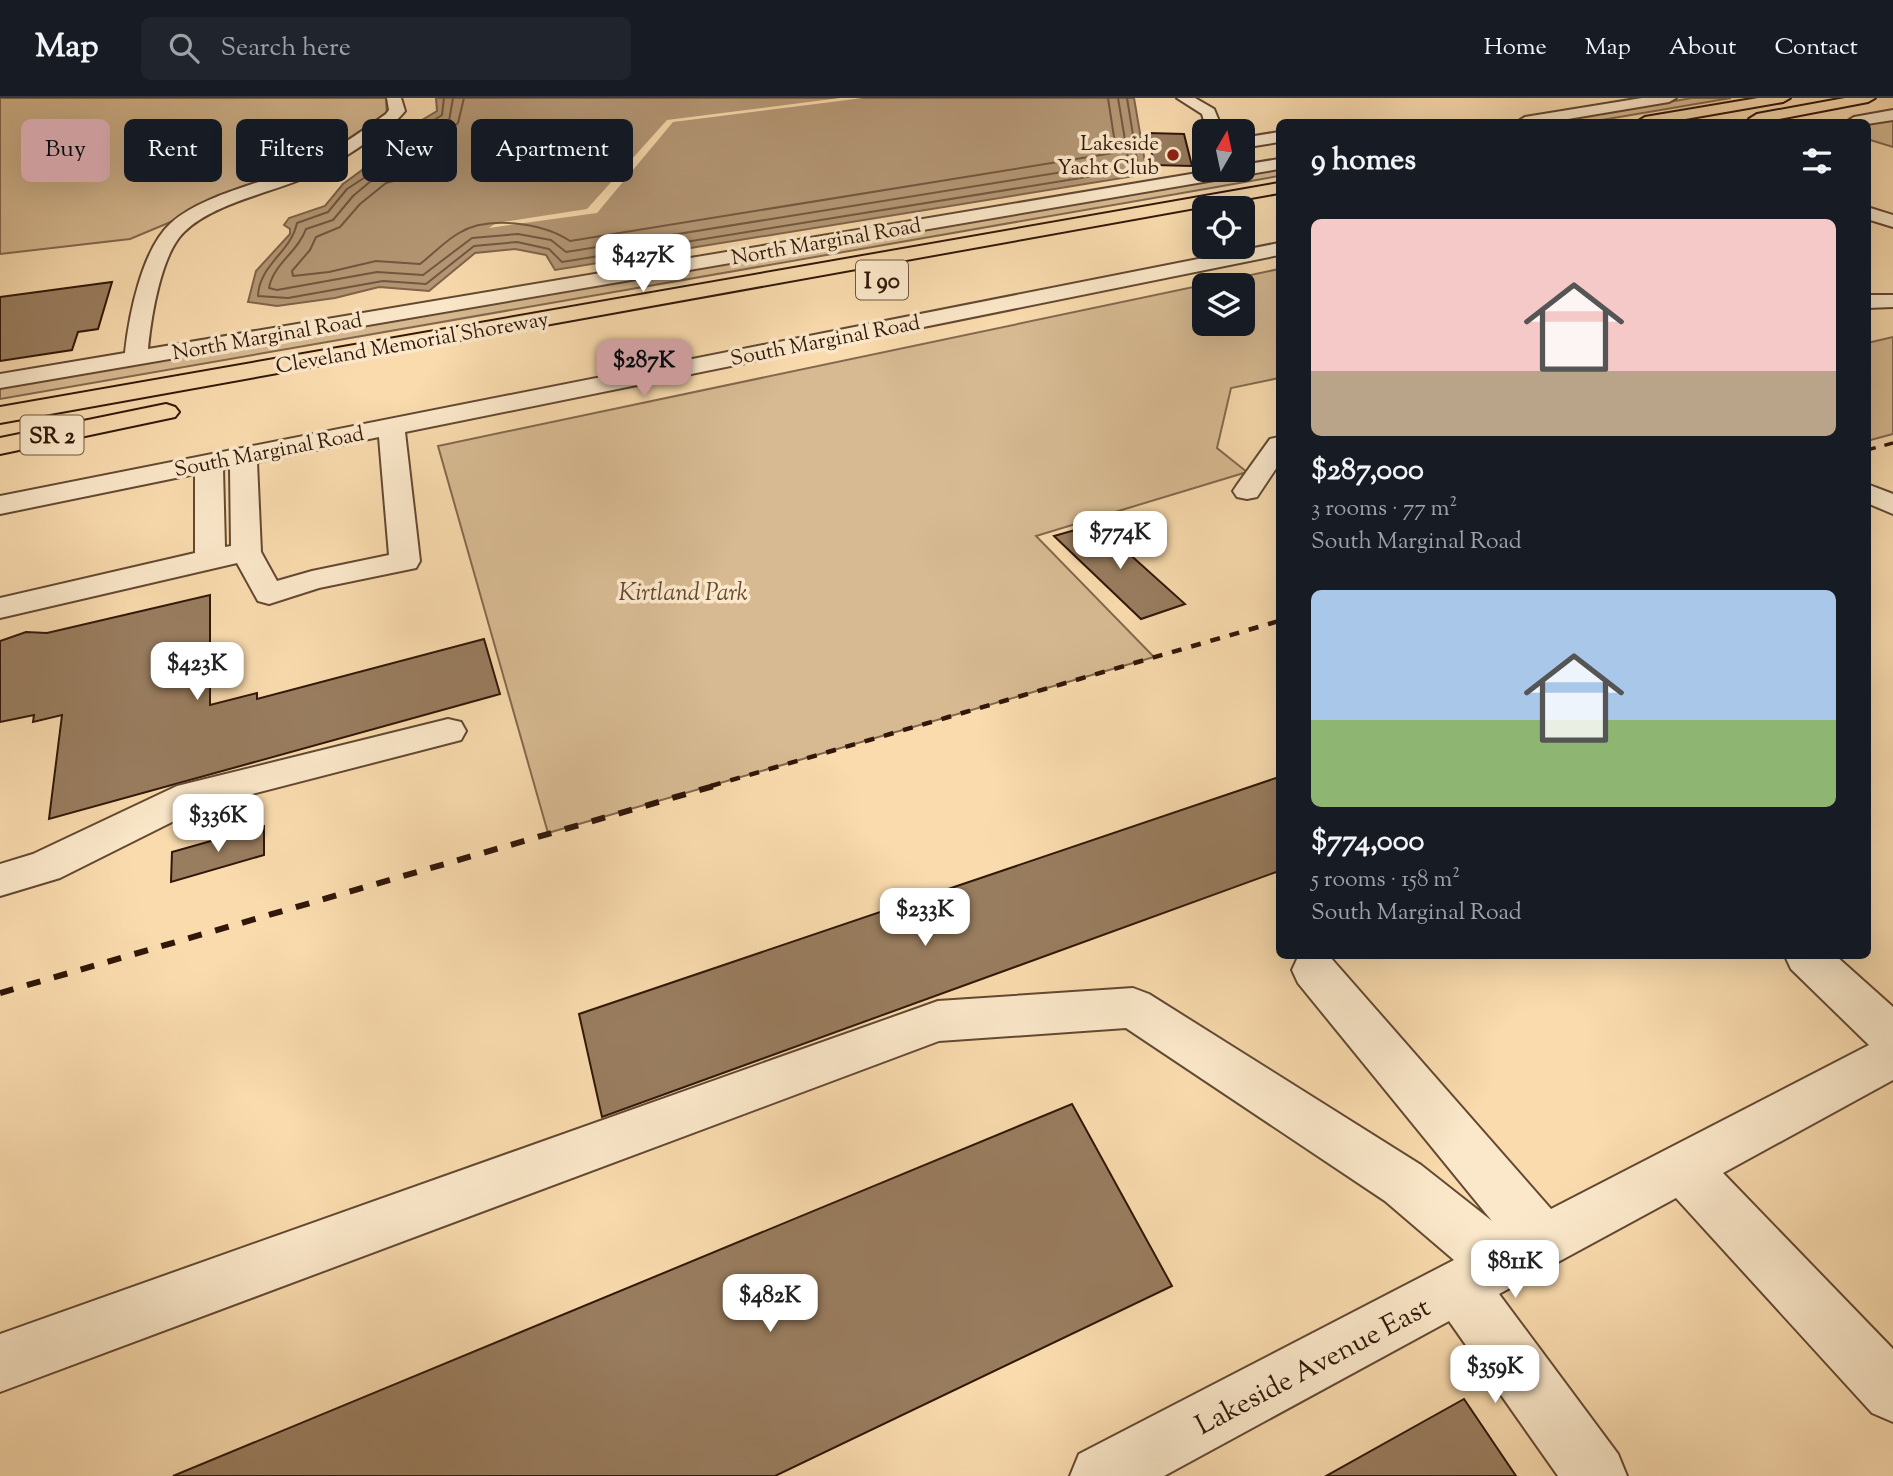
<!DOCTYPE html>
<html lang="en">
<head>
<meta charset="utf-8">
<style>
  body { margin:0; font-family:"Sorts Mill Goudy",serif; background:#20242c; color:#f1f3f6; height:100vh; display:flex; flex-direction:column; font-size:26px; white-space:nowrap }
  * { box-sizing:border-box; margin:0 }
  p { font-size:23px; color:#9ea1a6 }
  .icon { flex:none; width:38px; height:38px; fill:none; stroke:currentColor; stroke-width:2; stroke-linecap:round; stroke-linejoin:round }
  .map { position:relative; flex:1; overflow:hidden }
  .sheet { position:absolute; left:1276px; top:21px; width:595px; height:840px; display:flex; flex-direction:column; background:#171b24; border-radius:10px; box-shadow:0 7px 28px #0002 }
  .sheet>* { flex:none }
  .banner { position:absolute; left:21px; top:21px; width:665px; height:63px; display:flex; gap:14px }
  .needle { width:46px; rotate:9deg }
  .controls { position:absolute; left:1192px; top:21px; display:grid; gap:14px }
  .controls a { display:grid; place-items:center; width:63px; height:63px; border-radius:10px; background:#171b24; box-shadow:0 7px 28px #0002; font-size:35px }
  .price { position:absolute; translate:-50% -60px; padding:0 16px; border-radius:14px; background:#fff; color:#222; font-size:23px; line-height:46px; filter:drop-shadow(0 2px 4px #0008) }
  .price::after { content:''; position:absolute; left:50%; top:42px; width:21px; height:16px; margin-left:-10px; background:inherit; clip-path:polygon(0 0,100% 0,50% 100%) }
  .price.active { background:#c59692; color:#111 }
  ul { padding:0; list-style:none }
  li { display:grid; align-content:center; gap:14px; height:371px; padding:0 35px }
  li span { display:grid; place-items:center; height:217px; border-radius:10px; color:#555 }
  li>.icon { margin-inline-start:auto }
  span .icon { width:126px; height:126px; fill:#fffc; stroke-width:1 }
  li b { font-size:30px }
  h2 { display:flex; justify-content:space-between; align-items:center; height:84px; padding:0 35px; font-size:30px }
  .pill { padding:0 24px; border-radius:10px; background:#171b24; box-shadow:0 7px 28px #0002; font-size:24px; line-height:63px }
  .pill.active { background:#c59692; color:#111 }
  header { display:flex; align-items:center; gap:42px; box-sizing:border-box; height:98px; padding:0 35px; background:#171b24; border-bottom:2px solid #363941 }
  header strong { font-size:33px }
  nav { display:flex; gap:38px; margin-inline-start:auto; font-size:24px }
  .search { width:490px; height:63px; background:#20242c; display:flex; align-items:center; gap:18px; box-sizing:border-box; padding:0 24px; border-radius:10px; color:#9ea1a6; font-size:26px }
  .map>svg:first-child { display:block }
  .green { fill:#d7ba92; stroke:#84684e; stroke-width:2; fill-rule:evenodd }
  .water { fill:#b59876; stroke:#80644a; stroke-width:2 }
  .pier { fill:#f9dbae }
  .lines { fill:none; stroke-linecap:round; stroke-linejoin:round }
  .shore { stroke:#735840; stroke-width:2 }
  .building { fill:#997d5f; stroke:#311709; stroke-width:2 }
  .minor-casing { stroke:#634832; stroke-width:4 }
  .highway-casing { stroke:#311709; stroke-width:4 }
  .minor { fill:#fbe8ca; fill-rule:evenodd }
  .highway { fill:#f9dbae; fill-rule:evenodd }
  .rail-far2 { stroke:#311709; stroke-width:3.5; stroke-dasharray:9 9; stroke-linecap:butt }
  .rail-far1 { stroke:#311709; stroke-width:4.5; stroke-dasharray:10 10; stroke-linecap:butt }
  .rail { stroke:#311709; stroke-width:6; stroke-dasharray:14 14; stroke-linecap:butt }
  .poi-dot { fill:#8f2418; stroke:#fbe8ca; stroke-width:2.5 }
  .labels { text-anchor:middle; stroke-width:7; stroke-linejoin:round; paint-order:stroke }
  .far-poi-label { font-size:21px; fill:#311709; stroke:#fbe8ca; text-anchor:end }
  .far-street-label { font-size:21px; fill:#311709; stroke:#fbe8ca }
  .shield { fill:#fbe8ca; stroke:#6e5643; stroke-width:2 }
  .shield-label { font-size:23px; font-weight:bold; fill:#311709 }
  .park-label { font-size:24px; font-style:italic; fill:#634832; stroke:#fbe8ca }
  .near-street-label { font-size:28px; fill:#311709; stroke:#fbe8ca }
</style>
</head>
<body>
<header>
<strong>Map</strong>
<div class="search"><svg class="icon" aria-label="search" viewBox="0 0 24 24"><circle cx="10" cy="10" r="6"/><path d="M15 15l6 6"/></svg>Search here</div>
<nav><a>Home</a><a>Map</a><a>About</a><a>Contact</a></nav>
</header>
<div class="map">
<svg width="1893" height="1378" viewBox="0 0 1893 1378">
  <rect width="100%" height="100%" fill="#f9dbae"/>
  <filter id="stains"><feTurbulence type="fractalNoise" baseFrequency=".00286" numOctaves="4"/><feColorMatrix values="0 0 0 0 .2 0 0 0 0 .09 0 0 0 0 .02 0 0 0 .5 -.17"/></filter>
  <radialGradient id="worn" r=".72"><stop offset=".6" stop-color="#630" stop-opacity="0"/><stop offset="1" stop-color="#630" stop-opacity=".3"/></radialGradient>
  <g class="green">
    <polygon points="0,0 386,0 387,18 357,38 276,80 130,141 0,156"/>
    <polygon points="1692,0 1731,0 1590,24 1550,24"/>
    <polygon points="1893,17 1893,49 1867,41 1867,24"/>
    <polygon points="1279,71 1279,78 1211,90 0,301 0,289"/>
    <path d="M 1279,171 L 1279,280 L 1231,290 L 1217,350 L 1247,374 L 1036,438 L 1154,559 L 548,735 L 438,348 ZM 1204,187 L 1242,187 L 1242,226 L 1204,226 Z"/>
    <polygon points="1893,239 1893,336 1867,343 1867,245"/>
  </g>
  <polygon class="water" points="436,0 1134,0 1147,76 555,172 546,157 515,151 475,155 429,193 379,189 335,200 277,208 248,204 256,173 290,136 290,131 284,127 289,120 325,108 343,86 362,72 367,64 399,51 396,42 402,34 437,13"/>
  <polygon class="pier" points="840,0 863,0 673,24 597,115 489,130 496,125 587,111 667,22"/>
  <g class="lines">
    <g class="shore">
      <path d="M 444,0 L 442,17 L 407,39 L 403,56 L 372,70 L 367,78 L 347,91 L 328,114 L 297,125 C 291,154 259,167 258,198 L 288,200 L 383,183 L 426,186 L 474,148 L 517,144 L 549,151 L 562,164 L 1136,71 L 1138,68 L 1127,0"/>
      <path d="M 453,0 L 449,23 L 416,43 L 414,56 L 408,63 L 396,71 L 378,77 L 353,98 L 333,122 L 306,131 C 298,154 273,166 269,190 L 277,192 L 377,174 L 423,177 L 472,140 L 518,136 L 551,142 L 566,154 L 1125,64 L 1128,60 L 1118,0"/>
      <path d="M 464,0 L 458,25 L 427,49 L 423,62 L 415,72 L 401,81 L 386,85 L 360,106 L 340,129 L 316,139 L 310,152 L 292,173 L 293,178 L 329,174 L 376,163 L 420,166 C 433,156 445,143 459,135 C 488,117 543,125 570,143 L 1113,55 L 1116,52 L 1108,0"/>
    </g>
  </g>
  <g class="building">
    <polygon points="1148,35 1184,36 1192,68 1154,67"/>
    <polygon points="112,184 98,231 78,234 72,252 0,263 0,199"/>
    <polygon points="1096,426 1185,506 1141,521 1054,438"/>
    <polygon points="210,497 210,607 257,595 257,601 484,541 500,596 49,721 62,617 33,624 34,617 0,624 0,543 26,534 47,535"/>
    <polygon points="1279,679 1279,773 602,1019 579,916"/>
    <polygon points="264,728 264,757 171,784 172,754"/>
    <polygon points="1072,1006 1172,1188 775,1378 173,1378"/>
    <polygon points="1464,1301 1516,1378 1326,1378"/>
  </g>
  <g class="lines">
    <defs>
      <g id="minor">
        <path d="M 387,0 L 401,0 L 405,13 C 393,28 374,39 358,50 C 339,63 318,74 297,83 C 263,96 210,108 184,134 C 161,156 151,219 148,251 L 1215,72 L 1242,72 L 1242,67 L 1279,61 L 1279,71 L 0,290 L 0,276 L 125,255 C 129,217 142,151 171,125 C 202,97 261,86 299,69 C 330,56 358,36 386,16 L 389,12 Z"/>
        <polygon points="1177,0 1195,0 1214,11 1223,33 1207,33 1202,16"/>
        <polygon points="1642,0 1676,0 1669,4 1550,24 1517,24 1525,19"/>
        <polygon points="1893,12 1893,22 1867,26 1846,24 1854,19"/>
        <polygon points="1279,34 1279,44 1242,50 1242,40"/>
        <polygon points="1867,109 1893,117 1893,129 1867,121"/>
        <path d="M 1279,145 L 1279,157 L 405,334 L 420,463 L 416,470 L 319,490 L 269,506 L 258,503 L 237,465 L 0,520 L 0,500 L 195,455 L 195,376 L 0,416 L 0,398 ZM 379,339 L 389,457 L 312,473 L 277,483 L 261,454 L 257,364 ZM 230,369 L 231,448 L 225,449 L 223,371 Z"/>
        <polygon points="1867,197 1893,197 1893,209 1867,210"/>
        <polygon points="1279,339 1279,366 1257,399 1247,401 1237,399 1233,393 1237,387 1270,341"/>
        <polygon points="1867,386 1893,396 1893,416 1867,405"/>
        <polygon points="448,621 461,624 466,633 461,642 202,709 60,780 0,798 0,766 33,756 177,688"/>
        <polygon points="1302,858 1330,859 1551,1111 1869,947 1791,871 1785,858 1836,858 1893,909 1893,982 1723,1075 1893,1251 1893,1324 1872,1315 1676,1100 1499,1196 1618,1356 1627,1378 1558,1378 1449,1223 1164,1378 1070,1378 1079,1356 1454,1162 1385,1103 1126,930 939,943 0,1294 0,1236 938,903 1133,890 1149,896 1421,1067 1492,1123 1298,885 1292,872 1298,859"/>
      </g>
      <g id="highway">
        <polygon points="1758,0 1790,0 1783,4 1668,24 1637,24 1645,19"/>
        <polygon points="1845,0 1875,0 1868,4 1763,24 1752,24 1749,21 1757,16"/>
        <polygon points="1279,85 1279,95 0,325 0,309"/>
        <polygon points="166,306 175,309 179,314 175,319 0,356 0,340"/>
      </g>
    </defs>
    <use href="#minor" class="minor-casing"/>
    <use href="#highway" class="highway-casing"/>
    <use href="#minor" class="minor"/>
    <use href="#highway" class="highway"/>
    <polyline class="rail-far2" points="1867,352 1893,345"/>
    <polyline class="rail-far1" points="711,688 1279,523"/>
    <polyline class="rail" points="0,895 717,687"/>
  </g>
  <circle class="poi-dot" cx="1173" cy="57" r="7"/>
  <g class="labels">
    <g class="far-poi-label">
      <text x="1159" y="52">Lakeside<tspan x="1159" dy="24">Yacht Club</tspan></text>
    </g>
    <g class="far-street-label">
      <text transform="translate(826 143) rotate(-10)" y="7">North Marginal Road</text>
      <text transform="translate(267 238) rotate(-10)" y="7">North Marginal Road</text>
      <text transform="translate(825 242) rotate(-11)" y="7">South Marginal Road</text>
      <text transform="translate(412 244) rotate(-10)" y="7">Cleveland Memorial Shoreway</text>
      <text transform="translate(269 353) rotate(-11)" y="7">South Marginal Road</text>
    </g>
    <g class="shield">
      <rect x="856" y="162.5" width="52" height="39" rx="5"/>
      <rect x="20.5" y="317.5" width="63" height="39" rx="5"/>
    </g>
    <g class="shield-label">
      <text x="882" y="190">I 90</text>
      <text x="52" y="345">SR 2</text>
    </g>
    <g class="park-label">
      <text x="683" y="502">Kirtland Park</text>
    </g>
    <g class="near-street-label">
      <text transform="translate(1312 1267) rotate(-28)" y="10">Lakeside Avenue East</text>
    </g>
  </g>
  <rect width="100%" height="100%" filter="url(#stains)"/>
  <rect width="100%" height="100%" fill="url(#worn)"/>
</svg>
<div class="controls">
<a><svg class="needle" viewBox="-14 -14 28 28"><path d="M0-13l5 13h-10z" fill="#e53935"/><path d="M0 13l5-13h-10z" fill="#9ea1a6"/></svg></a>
<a><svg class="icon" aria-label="locate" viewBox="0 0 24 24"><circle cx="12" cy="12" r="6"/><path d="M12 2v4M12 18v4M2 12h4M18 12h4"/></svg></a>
<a><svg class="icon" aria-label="layers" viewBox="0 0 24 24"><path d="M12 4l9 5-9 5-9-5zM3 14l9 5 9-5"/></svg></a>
</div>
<b class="price" style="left:643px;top:196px">$427K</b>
<b class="price active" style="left:644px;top:301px">$287K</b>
<b class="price" style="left:1120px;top:473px">$774K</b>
<b class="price" style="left:197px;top:604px">$423K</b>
<b class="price" style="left:218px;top:756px">$336K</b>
<b class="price" style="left:925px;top:850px">$233K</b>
<b class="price" style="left:1515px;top:1202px">$811K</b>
<b class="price" style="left:770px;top:1236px">$482K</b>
<b class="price" style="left:1495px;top:1307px">$359K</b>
<div class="banner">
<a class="pill active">Buy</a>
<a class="pill">Rent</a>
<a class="pill">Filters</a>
<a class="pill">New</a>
<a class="pill">Apartment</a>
</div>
<section class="sheet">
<h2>9 homes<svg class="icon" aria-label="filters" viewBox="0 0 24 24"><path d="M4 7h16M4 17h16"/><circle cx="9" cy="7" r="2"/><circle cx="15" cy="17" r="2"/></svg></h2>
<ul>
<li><span style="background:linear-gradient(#f6c9c9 70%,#b9a48a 0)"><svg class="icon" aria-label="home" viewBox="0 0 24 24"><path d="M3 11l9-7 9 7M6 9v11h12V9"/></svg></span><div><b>$287,000</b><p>3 rooms · 77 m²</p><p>South Marginal Road</p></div></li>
<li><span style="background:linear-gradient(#a9c7e8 60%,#8fb573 0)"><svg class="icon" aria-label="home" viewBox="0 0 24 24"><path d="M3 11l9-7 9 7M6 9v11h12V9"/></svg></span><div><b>$774,000</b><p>5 rooms · 158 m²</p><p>South Marginal Road</p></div></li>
</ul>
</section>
</div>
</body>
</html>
